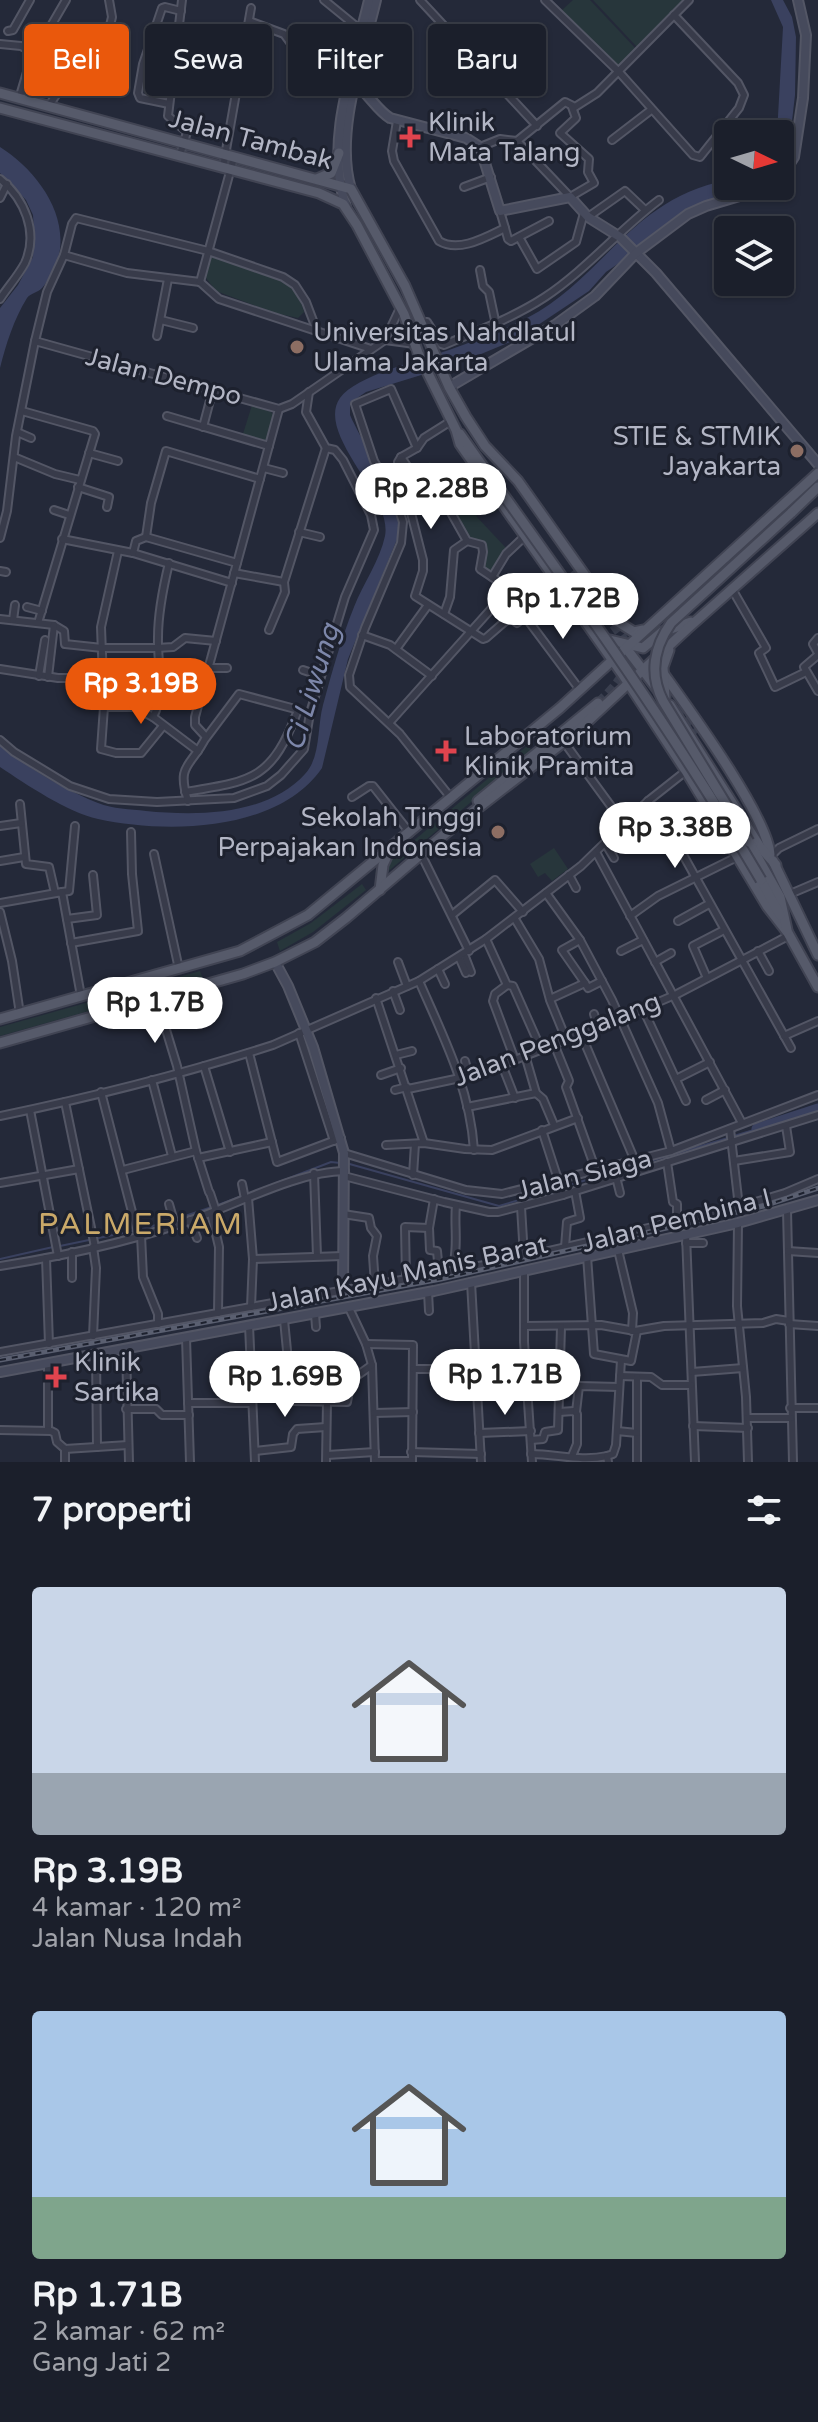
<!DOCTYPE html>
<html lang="id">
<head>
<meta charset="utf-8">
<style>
  body { margin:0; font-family:"Varela Round",sans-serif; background:#282c37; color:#f1f3f6; height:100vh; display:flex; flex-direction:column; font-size:30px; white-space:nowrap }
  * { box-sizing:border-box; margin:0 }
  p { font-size:26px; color:#a0a2a9 }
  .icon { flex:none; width:44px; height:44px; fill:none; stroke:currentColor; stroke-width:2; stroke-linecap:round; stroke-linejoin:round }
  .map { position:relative; height:1462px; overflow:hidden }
  .panel { display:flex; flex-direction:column; background:#1b1f2b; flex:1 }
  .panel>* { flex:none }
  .guide { position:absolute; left:24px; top:24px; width:770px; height:72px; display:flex; gap:16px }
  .needle { width:52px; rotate:95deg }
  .tools { position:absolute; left:714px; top:120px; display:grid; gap:16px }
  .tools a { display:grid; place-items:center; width:80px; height:80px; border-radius:8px; background:#1b1f2b; box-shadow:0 2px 6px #0004,0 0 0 2px #393d47; font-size:40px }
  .price { position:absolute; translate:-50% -68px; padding:0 18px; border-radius:28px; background:#fff; color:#222; font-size:26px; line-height:52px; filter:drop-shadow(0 2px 4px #0008) }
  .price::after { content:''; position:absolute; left:50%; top:48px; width:24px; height:18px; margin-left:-12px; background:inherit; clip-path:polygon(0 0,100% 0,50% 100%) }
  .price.current { background:#ea580c; color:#fff }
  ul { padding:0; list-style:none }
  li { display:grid; align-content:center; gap:16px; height:424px; padding:0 32px }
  li span { display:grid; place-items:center; height:248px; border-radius:8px; color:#555 }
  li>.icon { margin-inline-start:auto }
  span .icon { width:144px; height:144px; fill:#fffc; stroke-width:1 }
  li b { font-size:34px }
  h2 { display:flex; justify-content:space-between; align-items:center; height:96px; padding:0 32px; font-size:34px }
  .chip { padding:0 28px; border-radius:8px; background:#1b1f2b; box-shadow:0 2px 6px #0004,0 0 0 2px #393d47; font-size:28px; line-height:72px }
  .chip.current { background:#ea580c; color:#fff }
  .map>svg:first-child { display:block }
  .green { fill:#27363b }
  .water { fill:#3a415f }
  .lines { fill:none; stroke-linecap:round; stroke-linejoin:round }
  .stream { stroke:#3a415f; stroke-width:2 }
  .river { stroke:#3a415f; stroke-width:11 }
  .primary-tunnel { stroke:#393e4e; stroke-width:9; stroke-dasharray:9 4.5; stroke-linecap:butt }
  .street-casing { stroke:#535665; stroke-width:10 }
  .secondary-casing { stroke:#535665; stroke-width:12 }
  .primary-casing { stroke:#414453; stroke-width:13 }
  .street { stroke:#383b4a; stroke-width:6 }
  .secondary { stroke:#464a5c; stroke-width:8 }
  .primary { stroke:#565a6a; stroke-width:9 }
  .rail-casing { stroke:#5a5f70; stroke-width:5 }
  .rail { stroke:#1d212e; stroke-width:2; stroke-dasharray:6; stroke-linecap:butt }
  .primary-bridge-casing { stroke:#414453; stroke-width:13; stroke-linecap:butt }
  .primary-bridge { stroke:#565a6a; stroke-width:9 }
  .health-dot { fill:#e0444e; stroke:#1d212e; stroke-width:3 }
  .education-dot { fill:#8d6e63; stroke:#1d212e; stroke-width:3 }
  .labels { text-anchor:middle; stroke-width:6; stroke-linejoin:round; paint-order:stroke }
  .poi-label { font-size:26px; fill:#b3b6c5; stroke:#1d212e; text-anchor:start }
  .street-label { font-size:26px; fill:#b3b6c5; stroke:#1d212e }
  .water-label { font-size:28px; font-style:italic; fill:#7d87aa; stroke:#1d212e }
  .quarter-label { font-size:30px; letter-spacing:2px; fill:#caa969; stroke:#1d212e }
</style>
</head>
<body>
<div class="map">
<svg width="818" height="1462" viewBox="0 0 818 1462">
  <rect width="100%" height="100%" fill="#242939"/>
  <g class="green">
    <polygon points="573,0 590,0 636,49 617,67 561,11"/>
    <polygon points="593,0 685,0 637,47"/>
    <polygon points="210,255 287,283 300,299 304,312 298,318 275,313 216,291 203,274"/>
    <polygon points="252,405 271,412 275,417 266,443 242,437"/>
    <polygon points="430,462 455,491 475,478 498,509 493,513 487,508 476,516 506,548 491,575 481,568 485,545 469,538 450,508 434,497 415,471"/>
    <polygon points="528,745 532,751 379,879 375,873"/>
    <polygon points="554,848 568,869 552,881 545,873 538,877 530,864"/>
    <polygon points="362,884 366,890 313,932 280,951 277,942 311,923"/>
    <polygon points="200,971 203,979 0,1036 0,1027"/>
  </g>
  <g class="water">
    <polygon points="771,0 783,0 792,17 796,37 795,95 788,156 780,169 780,134 777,134 783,27"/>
    <path d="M 0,147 C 32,167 65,207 60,249 C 59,259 49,281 42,288 C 37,293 31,293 27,298 C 14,319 6,344 0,368 L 0,308 L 18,285 L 33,257 L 34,230 L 33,215 L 26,200 L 0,173 Z"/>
    <path d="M 728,180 L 728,186 L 764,186 L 706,203 L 606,272 L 589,291 L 517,339 L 457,364 L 366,392 L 350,403 L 350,415 C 363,445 402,502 400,532 L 348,659 L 322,768 C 278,832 167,834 98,819 C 67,812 27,785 0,767 L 0,744 C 27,768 65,790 98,803 C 113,809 130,809 146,811 C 197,816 267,816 305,774 C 321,757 317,727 323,705 C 332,672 341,639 354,607 C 363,584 380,560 385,536 C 393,496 315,434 340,398 C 355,376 423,359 449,350 C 475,341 503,330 527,318 C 604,278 631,198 728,180 Z"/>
  </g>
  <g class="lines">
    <g class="stream">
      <polyline points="734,1136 757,1129"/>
      <polyline points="346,1163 499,1206 728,1138"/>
      <polyline points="248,1194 331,1162 340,1163"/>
      <polyline points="218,1205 242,1196"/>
      <polyline points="176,1219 212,1207"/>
      <polyline points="60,1246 142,1229 170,1221"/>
      <polyline points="0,1259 53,1247"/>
    </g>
    <polyline class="river" points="757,1129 818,1109"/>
    <g class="primary-tunnel">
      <polyline points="574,570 628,645"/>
      <path d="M 598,703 C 620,681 628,675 624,643"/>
      <polyline points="676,708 696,734"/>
    </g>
    <defs>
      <g id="street">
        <polyline points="324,0 362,31"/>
        <polyline points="420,0 537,126"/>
        <polyline points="545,0 619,72 693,155 700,157 739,108 744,95 738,83 674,15"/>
        <polyline points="249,21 284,34 298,53"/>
        <polyline points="8,31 13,30 30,0"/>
        <polyline points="0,44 21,46 35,54"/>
        <polyline points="19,99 30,62 66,0"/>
        <polyline points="169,104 140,98 138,93 143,64 162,8 165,7 181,11"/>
        <polyline points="48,107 67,79 93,66 108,34 112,17 109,0"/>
        <path d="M 397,121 L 392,151 L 394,161 L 439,241 C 459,253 486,237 505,228 L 500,211"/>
        <polyline points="612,140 651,110"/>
        <polyline points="517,141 565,102 575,107 597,93 689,0"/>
        <polyline points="480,147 500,139 517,141 570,197 594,183 588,172 589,159 560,133 576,118 572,107"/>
        <polyline points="180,155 187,132 168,116 182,0"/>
        <polyline points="223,167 251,8"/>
        <path d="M 0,179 C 24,198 39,232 25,263 C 18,276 8,287 0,299"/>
        <polyline points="464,187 491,177"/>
        <polyline points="0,198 7,184"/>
        <polyline points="588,217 625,191 645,210"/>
        <polyline points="505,228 508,239 511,241 549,221"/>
        <polyline points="519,237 537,269 576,242 584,213"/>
        <polyline points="64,255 127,273 200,282"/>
        <polyline points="480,270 483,286 489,292 496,325"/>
        <polyline points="200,282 219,299 371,349"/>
        <polyline points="200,282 234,157"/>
        <polyline points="161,320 193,328"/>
        <path d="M 422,323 L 427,322 L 441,344 L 444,345 C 479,330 513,318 545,297 C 587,269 619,230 659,200"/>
        <polyline points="157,336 168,279"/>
        <polyline points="385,340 415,344"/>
        <polyline points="35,341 279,409 292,404 385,340 400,308"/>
        <polyline points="22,411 93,431 95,434 38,623"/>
        <polyline points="167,416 269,446"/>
        <polyline points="451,421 424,438 417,448 401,457 398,462 423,560 423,571 415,596 483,639 486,638 510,617 517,623 523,618 527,619 580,690"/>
        <polyline points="203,427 213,389"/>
        <polyline points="17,432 31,438"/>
        <polyline points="417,448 391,389 355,404 374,461 395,498 403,522 401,543 365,628 349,675 350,687 400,734 451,798"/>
        <polyline points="89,453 118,461"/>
        <polyline points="14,457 55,474 80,480"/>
        <polyline points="264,468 283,473"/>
        <polyline points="78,487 109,497 107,507"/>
        <polyline points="54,510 69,515"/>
        <polyline points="299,532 320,537"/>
        <polyline points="146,537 151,503 166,451 260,479"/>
        <polyline points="0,538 7,511 16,436 35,341 47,292 64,255 72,224 76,218 208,251 283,277 295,285 306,302 317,331"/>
        <polyline points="62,539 133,553 232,583"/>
        <polyline points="118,551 101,627 104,707 101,749 116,753 141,753 163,726"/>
        <polyline points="133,553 136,541 146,537 237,563"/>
        <path d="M 169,563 C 163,588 158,612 158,637 C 157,664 166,692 153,717 L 198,751"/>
        <polyline points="0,571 6,572"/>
        <polyline points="234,573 284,582"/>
        <polyline points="492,577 506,554 524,537"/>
        <polyline points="732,589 766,648 759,653 775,687 806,672"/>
        <polyline points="27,607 42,611"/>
        <polyline points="444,614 450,597 454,550 467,541"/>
        <polyline points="0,619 54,625 64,631 65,644 102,648 157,648 173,647 185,638 216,641"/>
        <polyline points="13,620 15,605"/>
        <polyline points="269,630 285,592 284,582 326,448"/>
        <polyline points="362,635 390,645 432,676"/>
        <polyline points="818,638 813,644 818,653"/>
        <polyline points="396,649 428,605"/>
        <polyline points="818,655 804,667 818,691"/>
        <polyline points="208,668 227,668"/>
        <polyline points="0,669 58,678 103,678"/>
        <polyline points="303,670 321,676"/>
        <polyline points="39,676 45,640"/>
        <polyline points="48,677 54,625"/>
        <polyline points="104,707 134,707 153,717"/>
        <polyline points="389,723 508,590 507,587 480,569 483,552 482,545 467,541 449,509 438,497 425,493 401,457"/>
        <polyline points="206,738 239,694 299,710"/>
        <polyline points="0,740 14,752 70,786 109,799 157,802 234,798 267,786 281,775 304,749 310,713 345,597 374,530 371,515 343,460 335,450 326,448 306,412 309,392"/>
        <polyline points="564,742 624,824"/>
        <path d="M 185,792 C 254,781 272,779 298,710"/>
        <polyline points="352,797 369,786 373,786 410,833"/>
        <path d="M 188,801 C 176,763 191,768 206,737 L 195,725 L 195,717 L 279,409"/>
        <polyline points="648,801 677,844 791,1048"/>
        <polyline points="20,804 26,864 49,867 55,893"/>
        <polyline points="643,806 650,817"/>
        <polyline points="0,826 21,823"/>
        <polyline points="605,843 614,858"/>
        <polyline points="596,852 742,1123"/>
        <polyline points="154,854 179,969"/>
        <polyline points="421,854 469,951"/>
        <polyline points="771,856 779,848 818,829"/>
        <polyline points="0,861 24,857"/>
        <polyline points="569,875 576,888"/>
        <polyline points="62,892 69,891 75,826"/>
        <polyline points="546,893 580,940 612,1000 658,1103 671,1151"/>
        <polyline points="790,894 818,882"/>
        <polyline points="0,903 62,892 81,996"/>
        <polyline points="0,912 12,961 20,1014"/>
        <polyline points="452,915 495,880 523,912"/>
        <polyline points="630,916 658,896 739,856"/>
        <polyline points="67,919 97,915 93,875"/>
        <polyline points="515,919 539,959 550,1000 566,1039"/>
        <polyline points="678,921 709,904"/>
        <polyline points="486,939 507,985 513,986 541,1049"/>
        <polyline points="580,940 562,950 585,983"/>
        <polyline points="71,943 138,931 132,874 131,832"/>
        <polyline points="621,951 643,940"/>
        <polyline points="758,951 769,971"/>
        <polyline points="464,954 471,972"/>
        <polyline points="459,957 466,973"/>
        <polyline points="398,962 407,986"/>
        <polyline points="655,962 671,953"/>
        <polyline points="438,969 445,984"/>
        <polyline points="707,978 693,946 724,930"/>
        <path d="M 419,981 C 443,1036 470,1088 474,1150"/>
        <polyline points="507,985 495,994 493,1001 515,1060"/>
        <polyline points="393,991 400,1010"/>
        <polyline points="376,998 424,1143"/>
        <polyline points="550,999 585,983 588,988 602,981"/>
        <polyline points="157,1000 177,1066 196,1151 209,1192"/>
        <polyline points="643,1009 686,1101"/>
        <polyline points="594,1014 598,1027"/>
        <polyline points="299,1033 334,1141"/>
        <polyline points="581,1034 635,1161"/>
        <polyline points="784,1036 818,1021"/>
        <polyline points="554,1044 569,1081 566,1087 596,1171"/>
        <polyline points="249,1053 277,1162 341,1138"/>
        <polyline points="396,1055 412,1051"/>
        <polyline points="525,1055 536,1093 543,1099 554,1125"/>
        <polyline points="465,1061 469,1076"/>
        <polyline points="502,1065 515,1098"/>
        <polyline points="204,1066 230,1152"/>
        <polyline points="381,1075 401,1068"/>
        <polyline points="676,1079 710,1062"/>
        <polyline points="152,1080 172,1156"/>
        <polyline points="408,1089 479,1074 619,1019 677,994 790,935"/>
        <polyline points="395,1090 407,1087"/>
        <polyline points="101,1092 138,1235"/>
        <polyline points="706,1100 725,1090"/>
        <polyline points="65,1102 95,1247"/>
        <polyline points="467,1107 536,1093"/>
        <polyline points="30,1110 58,1256"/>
        <path d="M 0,1116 C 92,1097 183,1074 273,1045 L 419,981 L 486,939 L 581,866 L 648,801 L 686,771"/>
        <polyline points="730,1129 739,1207"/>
        <polyline points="542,1130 563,1195"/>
        <polyline points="386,1145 424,1143 465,1149 492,1150 578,1118"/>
        <polyline points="344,1153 466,1190 502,1194 671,1151 818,1095"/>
        <polyline points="198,1158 272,1142"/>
        <polyline points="734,1161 790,1152 786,1126"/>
        <polyline points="667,1162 673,1202 677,1204 677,1221"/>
        <polyline points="123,1170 196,1151"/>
        <polyline points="314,1173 317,1256"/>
        <polyline points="413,1175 415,1144"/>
        <polyline points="344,1176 444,1202 489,1212 498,1212 563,1195 818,1115"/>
        <polyline points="616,1177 620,1193"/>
        <polyline points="0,1183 79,1169"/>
        <polyline points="242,1184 245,1199"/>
        <polyline points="210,1193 216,1211"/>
        <polyline points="248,1198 253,1259 251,1307"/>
        <polyline points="434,1199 429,1228 430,1250 437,1251 439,1272"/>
        <polyline points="169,1204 175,1225"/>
        <path d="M 456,1205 C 454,1224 458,1243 454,1261 L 460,1268"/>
        <polyline points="521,1207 524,1256"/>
        <polyline points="787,1210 793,1462"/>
        <polyline points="211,1213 219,1247 218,1313"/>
        <polyline points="343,1214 369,1218 371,1228 377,1236 373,1256 375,1285"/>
        <polyline points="190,1220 197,1238"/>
        <polyline points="738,1223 737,1306 746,1397 748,1462"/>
        <polyline points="141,1235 143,1277 158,1314 158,1324"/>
        <polyline points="686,1235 695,1462"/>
        <polyline points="686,1243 703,1243"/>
        <polyline points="93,1247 96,1268 93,1336"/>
        <polyline points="565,1247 567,1222 580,1218 575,1191"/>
        <polyline points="618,1250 633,1313 632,1331"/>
        <polyline points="788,1251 818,1253"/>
        <polyline points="587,1256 594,1354 631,1361 637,1331"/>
        <polyline points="46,1258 49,1344"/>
        <polyline points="253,1259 343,1256"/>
        <path d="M 0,1266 C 70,1255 144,1239 210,1213 C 249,1198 304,1171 345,1171"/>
        <polyline points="524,1270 524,1342 532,1462"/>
        <polyline points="72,1278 72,1252"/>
        <polyline points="406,1279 405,1227 429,1228"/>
        <polyline points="471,1282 481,1462"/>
        <polyline points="428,1292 429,1311"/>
        <polyline points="349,1308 366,1344 372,1365 375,1462"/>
        <polyline points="315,1314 316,1327"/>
        <polyline points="284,1320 292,1401 347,1402 351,1380 372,1365"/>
        <polyline points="789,1324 818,1326"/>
        <polyline points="249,1325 255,1462"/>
        <polyline points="524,1326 601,1325 635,1331 664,1326 763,1323 776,1319 789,1321"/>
        <polyline points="186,1338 190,1462"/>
        <polyline points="366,1344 413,1345 412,1462"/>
        <polyline points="126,1349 129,1462"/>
        <polyline points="0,1352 501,1262 739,1207 785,1193 818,1179"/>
        <polyline points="96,1354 97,1447"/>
        <polyline points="48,1363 48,1430"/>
        <polyline points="413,1369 477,1369"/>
        <polyline points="692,1372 743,1368"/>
        <polyline points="620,1376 651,1377 662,1385 691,1385"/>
        <polyline points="637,1377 637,1462"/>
        <polyline points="478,1387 528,1388"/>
        <polyline points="188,1403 252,1403"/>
        <polyline points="790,1408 818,1408"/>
        <polyline points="126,1409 156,1409 162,1415 189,1415"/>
        <polyline points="559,1412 574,1411 577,1414 577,1444 572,1456"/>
        <polyline points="576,1412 579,1386 619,1387"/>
        <polyline points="374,1413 413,1412"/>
        <polyline points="747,1418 791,1418"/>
        <polyline points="693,1426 748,1428"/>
        <polyline points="0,1430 51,1431 55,1433 57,1442 65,1449 128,1445"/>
        <polyline points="617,1431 637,1433"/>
        <polyline points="479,1433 531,1431"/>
        <polyline points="531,1440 543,1439 545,1432 558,1430 561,1327"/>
        <polyline points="65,1449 65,1462"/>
        <polyline points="255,1451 291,1447 293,1434 297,1429 326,1427"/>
        <polyline points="411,1452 481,1454"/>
        <path d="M 531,1454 C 557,1454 581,1462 607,1456"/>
        <polyline points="327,1455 375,1452"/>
        <polyline points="375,1461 411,1461"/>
        <polyline points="326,1462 327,1402"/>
        <polyline points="608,1462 607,1456 613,1454 616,1445 621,1360"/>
      </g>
      <g id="secondary">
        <path d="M 350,82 C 366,88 375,109 390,118 L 466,138 L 480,147 L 500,211 L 570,197 L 588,217 L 620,237 L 656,273 L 818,464"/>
        <polyline points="780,179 794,157 803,98 806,35 798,0"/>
        <path d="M 351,189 C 334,133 363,55 376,0"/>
        <path d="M 346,207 C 324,142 354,64 369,0"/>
        <polyline points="449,387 555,325 595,296 636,253 688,214 706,206 773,186"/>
        <polyline points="275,962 288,986 313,1047 344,1153 343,1290"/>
        <polyline points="0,1372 434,1291 738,1223 818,1200"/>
      </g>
      <g id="primary">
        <polyline points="0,93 351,189 405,286 449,387 466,417 485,446 518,481 618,622 634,632 643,630"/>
        <polyline points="0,108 319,193 343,204 357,225 404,314 418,353 456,430 460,444 623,675 686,771 767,906 788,933 818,987"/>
        <polyline points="317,179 331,173 339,153"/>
        <polyline points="460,434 484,468"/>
        <polyline points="791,513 818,487"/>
        <polyline points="610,640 643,648 662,632 691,622"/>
        <polyline points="626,648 658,690"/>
        <path d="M 663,673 C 688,708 768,817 770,855"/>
        <polyline points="665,698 663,667 669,650"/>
        <polyline points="670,705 760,847 776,865"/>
        <polyline points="478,801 598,703"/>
        <polyline points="749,842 780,897 787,930"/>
        <polyline points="773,861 818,955"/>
        <polyline points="761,880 780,915"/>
        <polyline points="380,890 383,865 388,854"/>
        <polyline points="0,1019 240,951 308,915 560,708 818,473"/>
        <polyline points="0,1043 243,974 275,962 315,942 346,918 447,832 574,734 687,629 818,513"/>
      </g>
    </defs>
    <use href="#street" class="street-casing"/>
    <use href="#secondary" class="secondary-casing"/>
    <use href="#primary" class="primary-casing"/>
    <use href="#street" class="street"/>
    <use href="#secondary" class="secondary"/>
    <use href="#primary" class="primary"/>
    <defs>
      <polyline id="rail" points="0,1360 441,1279 764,1206 818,1188"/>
    </defs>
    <use href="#rail" class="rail-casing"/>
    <use href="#rail" class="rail"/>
    <defs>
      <g id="primary-bridge">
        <path d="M 484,468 C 581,602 677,737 761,880"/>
        <path d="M 749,842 L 663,701 C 649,674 654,647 671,623 L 791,513"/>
      </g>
    </defs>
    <use href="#primary-bridge" class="primary-bridge-casing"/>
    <use href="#primary-bridge" class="primary-bridge"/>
  </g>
  <g class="health-dot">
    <path d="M406 125h8v8h8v8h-8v8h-8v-8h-8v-8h8z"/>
    <path d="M442 739h8v8h8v8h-8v8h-8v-8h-8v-8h8z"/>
    <path d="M52 1365h8v8h8v8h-8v8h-8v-8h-8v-8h8z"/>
  </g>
  <g class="education-dot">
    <circle cx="297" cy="347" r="8"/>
    <circle cx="797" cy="451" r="8"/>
    <circle cx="498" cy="832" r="8"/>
  </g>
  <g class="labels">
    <g class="poi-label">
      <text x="428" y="131">Klinik<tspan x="428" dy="30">Mata Talang</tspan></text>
      <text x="313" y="341">Universitas Nahdlatul<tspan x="313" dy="30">Ulama Jakarta</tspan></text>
      <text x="781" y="445" text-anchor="end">STIE &amp; STMIK<tspan x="781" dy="30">Jayakarta</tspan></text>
      <text x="464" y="745">Laboratorium<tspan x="464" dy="30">Klinik Pramita</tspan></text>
      <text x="482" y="826" text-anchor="end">Sekolah Tinggi<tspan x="482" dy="30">Perpajakan Indonesia</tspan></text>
      <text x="74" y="1371">Klinik<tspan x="74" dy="30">Sartika</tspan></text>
    </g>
    <g class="street-label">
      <text transform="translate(251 139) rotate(15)" y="9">Jalan Tambak</text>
      <text transform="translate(164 376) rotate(15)" y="9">Jalan Dempo</text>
      <text transform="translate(557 1039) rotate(-21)" y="9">Jalan Penggalang</text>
      <text transform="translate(584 1174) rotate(-14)" y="9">Jalan Siaga</text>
      <text transform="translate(676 1220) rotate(-14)" y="9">Jalan Pembina I</text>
      <text transform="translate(407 1273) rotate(-12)" y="9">Jalan Kayu Manis Barat</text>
    </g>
    <g class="water-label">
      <text transform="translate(311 687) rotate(-73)" y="10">Ci Liwung</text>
    </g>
    <g class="quarter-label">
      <text x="141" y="1234">PALMERIAM</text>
    </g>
  </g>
</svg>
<div class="tools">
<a><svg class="needle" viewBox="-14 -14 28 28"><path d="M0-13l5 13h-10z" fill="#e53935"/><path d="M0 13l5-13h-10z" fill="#a0a2a9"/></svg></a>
<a><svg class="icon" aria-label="layers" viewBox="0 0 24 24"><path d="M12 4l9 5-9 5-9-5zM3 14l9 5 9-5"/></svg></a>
</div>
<b class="price" style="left:431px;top:531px">Rp 2.28B</b>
<b class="price" style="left:563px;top:641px">Rp 1.72B</b>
<b class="price current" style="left:141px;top:726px">Rp 3.19B</b>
<b class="price" style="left:675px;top:870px">Rp 3.38B</b>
<b class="price" style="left:155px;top:1045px">Rp 1.7B</b>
<b class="price" style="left:505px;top:1417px">Rp 1.71B</b>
<b class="price" style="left:285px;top:1419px">Rp 1.69B</b>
<div class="guide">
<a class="chip current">Beli</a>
<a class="chip">Sewa</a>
<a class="chip">Filter</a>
<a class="chip">Baru</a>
</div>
</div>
<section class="panel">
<h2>7 properti<svg class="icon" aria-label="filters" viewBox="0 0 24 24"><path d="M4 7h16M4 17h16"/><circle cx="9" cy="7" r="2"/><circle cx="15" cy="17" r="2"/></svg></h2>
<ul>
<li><span style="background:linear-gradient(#c9d6e8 75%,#9aa5b1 0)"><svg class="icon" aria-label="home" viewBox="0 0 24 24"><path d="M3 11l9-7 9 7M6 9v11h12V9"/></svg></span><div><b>Rp 3.19B</b><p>4 kamar · 120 m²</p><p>Jalan Nusa Indah</p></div></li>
<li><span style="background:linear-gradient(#a9c7e8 75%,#7fa58c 0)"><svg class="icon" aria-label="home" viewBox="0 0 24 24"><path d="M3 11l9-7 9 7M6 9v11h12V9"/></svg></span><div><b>Rp 1.71B</b><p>2 kamar · 62 m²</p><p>Gang Jati 2</p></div></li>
</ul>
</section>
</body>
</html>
